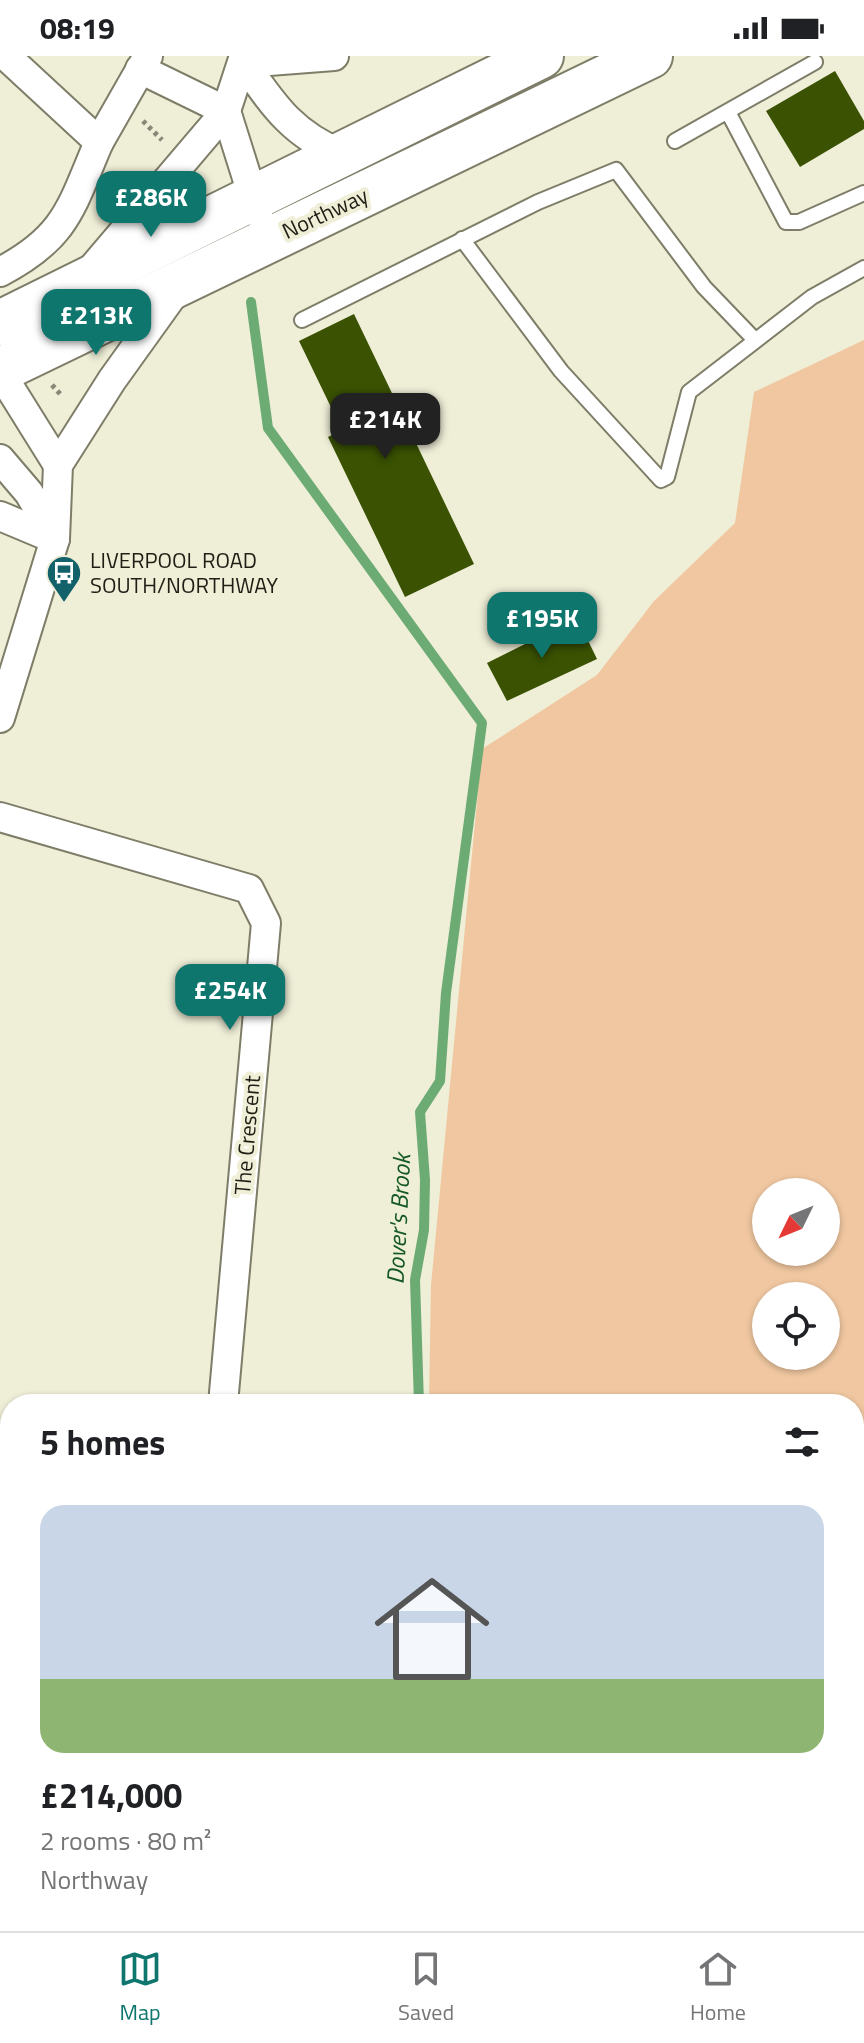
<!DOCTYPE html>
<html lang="en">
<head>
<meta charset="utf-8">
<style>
  body { margin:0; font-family:"Titillium Web",sans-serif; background:#f2f2f2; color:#202124; height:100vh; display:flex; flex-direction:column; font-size:30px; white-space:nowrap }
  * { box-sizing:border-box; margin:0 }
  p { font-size:26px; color:#757577 }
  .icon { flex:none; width:44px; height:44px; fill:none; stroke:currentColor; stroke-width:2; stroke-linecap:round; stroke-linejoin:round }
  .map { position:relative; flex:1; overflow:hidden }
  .drawer { position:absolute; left:0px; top:1338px; width:864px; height:538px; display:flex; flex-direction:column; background:#fff; border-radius:32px 32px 0 0; box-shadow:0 2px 6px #0004 }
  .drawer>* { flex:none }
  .needle { width:52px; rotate:227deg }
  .controls { position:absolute; left:752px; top:1122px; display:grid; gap:16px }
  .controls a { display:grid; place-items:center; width:88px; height:88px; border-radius:50%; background:#fff; box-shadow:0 2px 6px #0004; font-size:40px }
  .price { position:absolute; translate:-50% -68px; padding:0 18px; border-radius:16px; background:#0f766e; color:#fff; font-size:26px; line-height:52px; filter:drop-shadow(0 2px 4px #0008) }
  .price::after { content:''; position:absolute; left:50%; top:48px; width:24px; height:18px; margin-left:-12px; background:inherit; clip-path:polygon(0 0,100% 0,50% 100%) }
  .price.selected { background:#222; color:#fff }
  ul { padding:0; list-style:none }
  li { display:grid; align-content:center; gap:16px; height:424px; padding:0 40px }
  li span { display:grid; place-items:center; height:248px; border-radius:24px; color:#555 }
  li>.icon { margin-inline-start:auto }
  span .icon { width:144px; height:144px; fill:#fffc; stroke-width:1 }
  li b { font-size:34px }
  h2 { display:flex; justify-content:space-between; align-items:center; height:96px; padding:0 40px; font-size:34px }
  .status { display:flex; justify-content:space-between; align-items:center; height:56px; padding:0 40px; background:#fff; direction:ltr }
  .status svg { height:22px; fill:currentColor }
  .menu { display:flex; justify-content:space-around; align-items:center; height:112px; border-top:2px solid #e0e0e0; background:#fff; font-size:22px; color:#757577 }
  .menu a { display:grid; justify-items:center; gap:4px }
  .menu .selected { color:#0f766e }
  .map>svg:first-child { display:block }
  .green { fill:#f0c7a0; fill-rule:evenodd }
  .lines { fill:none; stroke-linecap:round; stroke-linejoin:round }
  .stream { stroke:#6dab75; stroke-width:10 }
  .building { fill:#3a5202 }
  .lane-casing { stroke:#7e7d68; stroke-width:18 }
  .street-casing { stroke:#7e7d68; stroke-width:32 }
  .highway-casing { stroke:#7e7d68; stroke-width:48 }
  .path { stroke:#888878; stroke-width:5; stroke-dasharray:4 4; stroke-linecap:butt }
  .lane { stroke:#fff; stroke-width:14 }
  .street { stroke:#fff; stroke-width:28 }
  .highway { stroke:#fff; stroke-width:44 }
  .labels { text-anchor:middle; stroke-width:8; stroke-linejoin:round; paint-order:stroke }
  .street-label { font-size:22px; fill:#1e1e15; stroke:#efeed7 }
  .poi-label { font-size:22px; fill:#1e1e15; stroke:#efeed7; text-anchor:start }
  .water-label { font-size:24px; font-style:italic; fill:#135723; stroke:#efeed7 }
</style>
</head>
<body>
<div class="status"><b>08:19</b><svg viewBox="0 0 49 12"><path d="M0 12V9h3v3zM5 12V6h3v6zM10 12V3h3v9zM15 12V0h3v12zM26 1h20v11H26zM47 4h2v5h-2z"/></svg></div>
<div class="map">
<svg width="864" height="1875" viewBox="0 0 864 1875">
  <rect width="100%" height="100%" fill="#efeed7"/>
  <path class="green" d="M 864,284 L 864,1875 L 564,1875 L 565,1866 L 854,1866 L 854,1348 L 429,1348 L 431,1229 L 482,693 L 597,619 L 654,545 L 735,467 L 754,336 ZM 766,1136 L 826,1136 L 826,1196 L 766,1196 ZM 766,1240 L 826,1240 L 826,1300 L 766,1300 Z"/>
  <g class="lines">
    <g class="stream">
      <polyline points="251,246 268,372 482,667 446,937 440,1025 420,1056 425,1124 424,1174 415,1224 419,1348"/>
      <polyline points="570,1875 571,1866"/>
    </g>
  </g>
  <g class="building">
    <polygon points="835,15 864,65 864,73 800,111 766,55"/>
    <polygon points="354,258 474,508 405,541 328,381 342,374 299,285"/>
    <polygon points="577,562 597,603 507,645 487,607"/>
  </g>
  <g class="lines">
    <defs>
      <g id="lane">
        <polyline points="728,56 786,166 799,166 864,137"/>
        <polyline points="675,85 815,6"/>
        <polyline points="462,183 561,315 661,424 667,421 689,336 812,241 864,212"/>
        <polyline points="302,264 538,146 616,114 704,231 754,283"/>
      </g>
      <g id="street">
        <polyline points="6,0 99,86 148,0"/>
        <path d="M 244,7 C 274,50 292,78 343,99"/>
        <polyline points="244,7 334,0"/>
        <polyline points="140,13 226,55"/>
        <polyline points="226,55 258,157"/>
        <polyline points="90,215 226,55 244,0"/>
        <path d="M 0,216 C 67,181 71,151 99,86"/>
        <polyline points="0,316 58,409"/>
        <polyline points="0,403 29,437 55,482"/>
        <polyline points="0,460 55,483"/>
        <polyline points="0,662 55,483 58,409 112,324 178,232"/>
        <polyline points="0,761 249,833 266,867 223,1348"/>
        <polyline points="0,1676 10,1677"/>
        <polyline points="159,1875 160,1866"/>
      </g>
      <g id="highway">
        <polyline points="0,267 541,0"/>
        <polyline points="0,314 650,0"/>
      </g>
    </defs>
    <use href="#lane" class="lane-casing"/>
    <use href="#street" class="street-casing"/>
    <use href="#highway" class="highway-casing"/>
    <g class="path">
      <polyline points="143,65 162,84"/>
      <polyline points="52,329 62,340"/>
    </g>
    <use href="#lane" class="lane"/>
    <use href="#street" class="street"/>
    <use href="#highway" class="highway"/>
  </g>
  <defs>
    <symbol id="bus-pin" viewBox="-11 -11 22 30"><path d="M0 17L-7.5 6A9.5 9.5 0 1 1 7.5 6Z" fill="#13616b" stroke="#efeed7"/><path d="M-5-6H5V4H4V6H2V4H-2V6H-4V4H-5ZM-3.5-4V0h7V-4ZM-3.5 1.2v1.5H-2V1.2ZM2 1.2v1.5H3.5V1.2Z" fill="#fff"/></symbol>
  </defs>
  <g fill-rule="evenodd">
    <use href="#bus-pin" x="44" y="497" width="40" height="54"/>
  </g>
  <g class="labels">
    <g class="street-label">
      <text transform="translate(325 157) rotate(-25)" y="8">Northway</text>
      <text transform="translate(247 1079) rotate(-85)" y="8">The Crescent</text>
    </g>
    <g class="poi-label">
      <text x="90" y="512">LIVERPOOL ROAD<tspan x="90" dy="25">SOUTH/NORTHWAY</tspan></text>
    </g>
    <g class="water-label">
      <text transform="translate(399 1163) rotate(-87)" y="8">Dover's Brook</text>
    </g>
  </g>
</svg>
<div class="controls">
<a><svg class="needle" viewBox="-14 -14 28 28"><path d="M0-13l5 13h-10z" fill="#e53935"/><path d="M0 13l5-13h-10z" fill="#757577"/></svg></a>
<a><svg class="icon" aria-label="locate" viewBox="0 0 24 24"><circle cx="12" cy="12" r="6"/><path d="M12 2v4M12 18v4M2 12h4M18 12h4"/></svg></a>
</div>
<b class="price" style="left:151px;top:183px">£286K</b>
<b class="price" style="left:96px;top:301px">£213K</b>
<b class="price selected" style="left:385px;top:405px">£214K</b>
<b class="price" style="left:542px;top:604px">£195K</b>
<b class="price" style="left:230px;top:976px">£254K</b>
<section class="drawer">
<h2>5 homes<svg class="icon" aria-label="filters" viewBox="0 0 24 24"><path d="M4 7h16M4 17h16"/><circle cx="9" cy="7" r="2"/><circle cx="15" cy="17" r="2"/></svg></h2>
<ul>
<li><span style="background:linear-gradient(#c9d6e8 70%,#8fb573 0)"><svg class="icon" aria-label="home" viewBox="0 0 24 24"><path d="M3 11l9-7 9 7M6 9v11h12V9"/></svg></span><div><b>£214,000</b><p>2 rooms · 80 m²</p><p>Northway</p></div></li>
</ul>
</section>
</div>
<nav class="menu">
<a class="selected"><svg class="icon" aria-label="map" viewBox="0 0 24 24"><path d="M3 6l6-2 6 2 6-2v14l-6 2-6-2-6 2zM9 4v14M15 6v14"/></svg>Map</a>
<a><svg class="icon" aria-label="saved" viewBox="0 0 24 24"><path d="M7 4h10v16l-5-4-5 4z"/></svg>Saved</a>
<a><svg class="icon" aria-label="home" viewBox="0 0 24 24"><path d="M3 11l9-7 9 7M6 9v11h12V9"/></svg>Home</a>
</nav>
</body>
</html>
